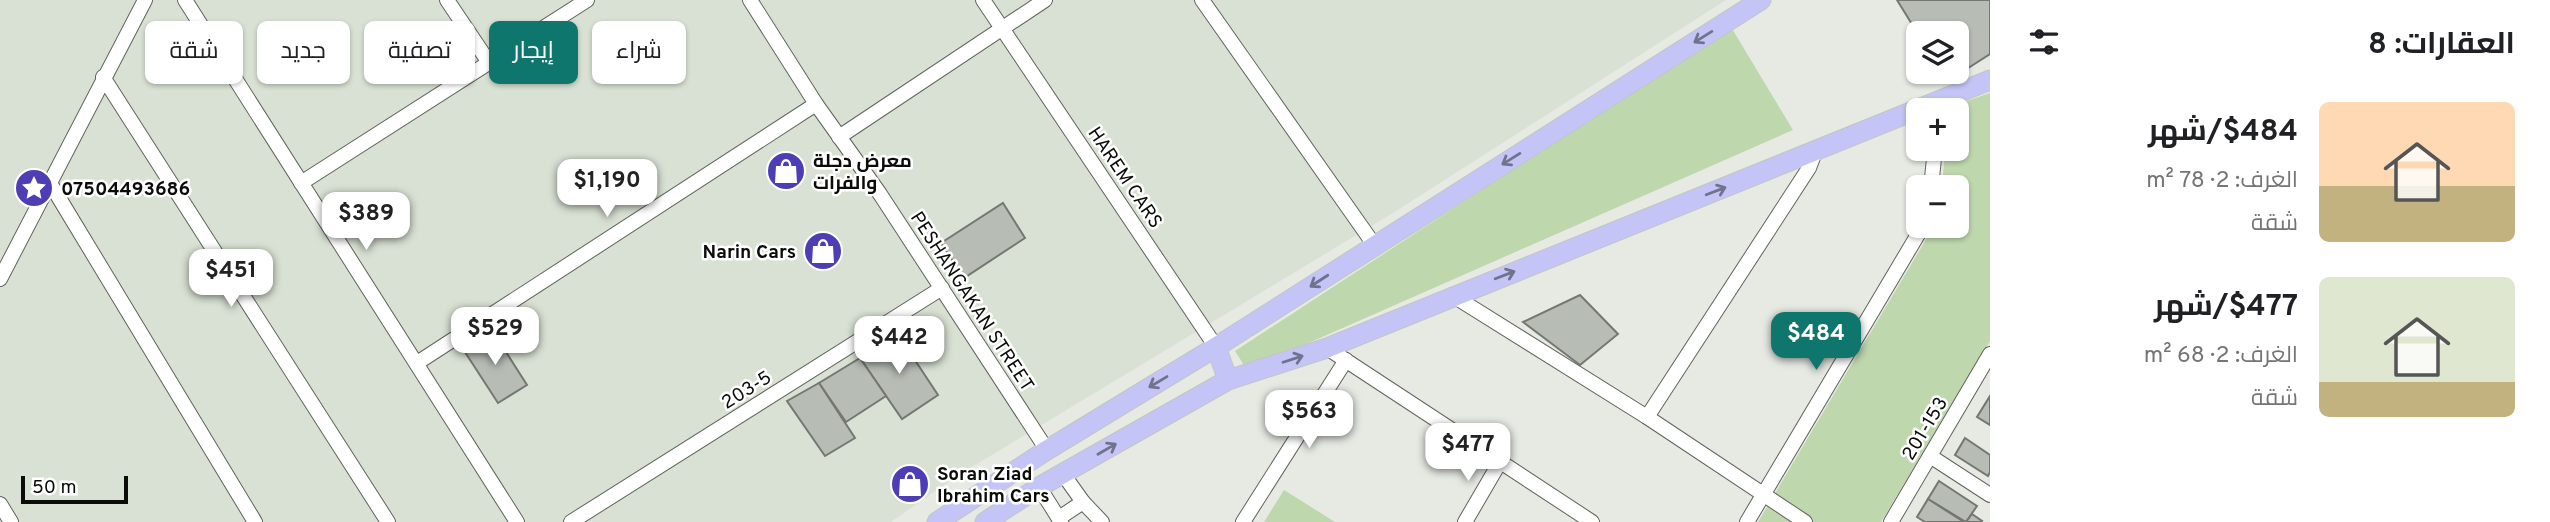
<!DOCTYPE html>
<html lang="ar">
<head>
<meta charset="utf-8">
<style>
  body { margin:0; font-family:Overpass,Cairo,sans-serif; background:#f6f6f6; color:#202124; direction:rtl; height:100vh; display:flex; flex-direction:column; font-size:26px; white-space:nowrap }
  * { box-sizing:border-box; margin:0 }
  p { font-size:23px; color:#757577 }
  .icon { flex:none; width:38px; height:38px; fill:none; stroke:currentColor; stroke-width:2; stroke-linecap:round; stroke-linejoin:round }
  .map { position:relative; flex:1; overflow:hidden; direction:ltr }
  .sheet { display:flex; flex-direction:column; background:#fff; width:560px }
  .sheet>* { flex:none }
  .guide { position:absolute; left:21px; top:21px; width:665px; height:63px; direction:rtl; display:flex; gap:14px }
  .buttons { position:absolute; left:1906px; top:21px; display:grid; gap:14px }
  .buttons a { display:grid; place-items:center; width:63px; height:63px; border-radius:10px; background:#fff; box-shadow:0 2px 5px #0004; font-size:35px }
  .scale { position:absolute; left:21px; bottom:18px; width:107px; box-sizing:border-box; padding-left:7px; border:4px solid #0b0c0a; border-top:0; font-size:19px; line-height:24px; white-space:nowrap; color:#0b0c0a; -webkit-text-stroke:5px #fff; paint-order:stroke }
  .price { position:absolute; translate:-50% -60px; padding:0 16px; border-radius:14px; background:#fff; color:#222; font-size:23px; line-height:46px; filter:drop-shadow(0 2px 4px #0008) }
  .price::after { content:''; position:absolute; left:50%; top:42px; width:21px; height:16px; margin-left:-10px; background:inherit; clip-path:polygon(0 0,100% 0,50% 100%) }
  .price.on { background:#0f766e; color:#fff }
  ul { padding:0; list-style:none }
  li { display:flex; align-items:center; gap:21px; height:175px; padding:0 35px }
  li span { display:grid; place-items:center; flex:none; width:196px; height:140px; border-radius:10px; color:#555 }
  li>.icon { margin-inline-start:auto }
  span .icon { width:84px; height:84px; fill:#fffc; stroke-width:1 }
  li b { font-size:30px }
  h2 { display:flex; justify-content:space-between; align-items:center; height:84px; padding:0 35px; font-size:30px }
  .chip { padding:0 24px; border-radius:10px; background:#fff; box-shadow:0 2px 5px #0004; font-size:24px; line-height:63px }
  .chip.on { background:#0f766e; color:#fff }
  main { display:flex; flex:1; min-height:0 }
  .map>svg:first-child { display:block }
  .built { fill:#d9e1d4 }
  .green { fill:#bed7ad }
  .building { fill:#b7bcb5; stroke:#757872; stroke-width:2 }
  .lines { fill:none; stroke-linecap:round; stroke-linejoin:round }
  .minor-casing { stroke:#60635d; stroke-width:16 }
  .major-casing { stroke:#c4c5c4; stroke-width:21 }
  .minor { stroke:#fff; stroke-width:14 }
  .major { stroke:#c4c5f6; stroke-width:19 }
  .oneway { stroke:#71728c }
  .labels { text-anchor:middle; stroke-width:5; stroke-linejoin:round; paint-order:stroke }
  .poi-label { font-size:19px; font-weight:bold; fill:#0b0c0a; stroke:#fff; text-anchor:start }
  .street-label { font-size:19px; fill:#0b0c0a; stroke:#fff }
</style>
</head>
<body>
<main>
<section class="sheet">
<h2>العقارات: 8<svg class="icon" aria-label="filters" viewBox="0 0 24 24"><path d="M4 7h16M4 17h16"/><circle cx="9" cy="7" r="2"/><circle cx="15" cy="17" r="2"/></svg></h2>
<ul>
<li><span style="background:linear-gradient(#ffd9b3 60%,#c2b280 0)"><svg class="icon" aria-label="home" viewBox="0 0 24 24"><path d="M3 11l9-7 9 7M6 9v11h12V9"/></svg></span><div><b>$484/شهر</b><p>الغرف: 2 · 78 m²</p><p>شقة</p></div></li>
<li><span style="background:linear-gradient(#dfe7d0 75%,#c2b280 0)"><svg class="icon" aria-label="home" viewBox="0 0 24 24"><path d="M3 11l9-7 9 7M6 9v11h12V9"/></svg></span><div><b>$477/شهر</b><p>الغرف: 2 · 68 m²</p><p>شقة</p></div></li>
</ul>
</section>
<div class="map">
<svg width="1990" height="522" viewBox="0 0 1990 522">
  <rect width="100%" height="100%" fill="#e6eae3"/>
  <polygon class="built" points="0,0 1726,0 1393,213 957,476 891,522 0,522"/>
  <g class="green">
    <polygon points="1731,27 1793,130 1247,370 1235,351"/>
    <polygon points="1990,93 1990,341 1881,522 1758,522 1934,226 1956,226 1956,187 1942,187 1945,149 1956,149 1956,110 1948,110 1949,107"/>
    <polygon points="1284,490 1335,522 1264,522"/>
  </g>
  <g class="building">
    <polygon points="1897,0 1990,0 1990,54 1948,81 1942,72 1956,72 1956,33 1918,34"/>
    <polygon points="1003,203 1025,238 964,278 941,243"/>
    <polygon points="1580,295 1618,334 1580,365 1523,322"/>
    <polygon points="492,330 527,385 498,403 463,349"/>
    <polygon points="897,333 938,395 902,419 860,358"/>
    <polygon points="860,358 886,396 846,422 819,383"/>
    <polygon points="819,383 855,438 825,456 787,401"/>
    <polygon points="1990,396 1990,425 1977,417"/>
    <polygon points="1965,438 1990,455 1990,472 1988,476 1955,455"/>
    <polygon points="1939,481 1977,506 1966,522 1928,499"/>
    <polygon points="1928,499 1964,522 1925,522 1917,517"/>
    <polygon points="1972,514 1982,521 1981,522 1966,522"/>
  </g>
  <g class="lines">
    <defs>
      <g id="minor">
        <polyline points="185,0 517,522"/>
        <polyline points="447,0 490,64"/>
        <polyline points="750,0 816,104 880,194 1047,450"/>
        <polyline points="983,0 1216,347"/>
        <polyline points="1202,0 1375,246"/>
        <polyline points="103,77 388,522"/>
        <polyline points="839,137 1045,0"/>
        <polyline points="50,183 255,522"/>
        <polyline points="301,183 587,0"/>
        <polyline points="1931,187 1935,149"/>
        <polyline points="0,279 145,0"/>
        <polyline points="1452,295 1647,417 1805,522"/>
        <polyline points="1327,348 1592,522"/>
        <polyline points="417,363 816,104"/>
        <polyline points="1647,417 1809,168 1815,152"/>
        <polyline points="1930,456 1990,495"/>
        <polyline points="1063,474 1083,502 1102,522"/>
        <polyline points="1039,487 1061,522"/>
        <polyline points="0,504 11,522"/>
        <polyline points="1059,518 1083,502"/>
        <polyline points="571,522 942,288"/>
        <polyline points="1243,522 1346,360"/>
        <polyline points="1465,522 1500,462"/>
        <polyline points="1747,522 1923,226"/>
        <polyline points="1891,522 1990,354"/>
      </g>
      <g id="major">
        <polyline points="1216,347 1228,380"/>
        <polyline points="937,522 1047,450 1216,347 1761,0"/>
        <polyline points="985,522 1039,487 1228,380 1327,348 1990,80"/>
      </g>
    </defs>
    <use href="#minor" class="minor-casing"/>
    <use href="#major" class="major-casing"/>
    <use href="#minor" class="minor"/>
    <use href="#major" class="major"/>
  </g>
  <defs><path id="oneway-shaft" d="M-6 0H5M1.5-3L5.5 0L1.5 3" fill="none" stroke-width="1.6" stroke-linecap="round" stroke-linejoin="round" transform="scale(1.75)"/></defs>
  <g class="oneway">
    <use href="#oneway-shaft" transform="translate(1703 37) rotate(148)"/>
    <use href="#oneway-shaft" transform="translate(1511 159) rotate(148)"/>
    <use href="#oneway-shaft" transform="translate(1716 191) rotate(-21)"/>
    <use href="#oneway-shaft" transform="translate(1505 275) rotate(-21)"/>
    <use href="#oneway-shaft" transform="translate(1319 281) rotate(147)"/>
    <use href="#oneway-shaft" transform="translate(1293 359) rotate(-18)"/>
    <use href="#oneway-shaft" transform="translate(1158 382) rotate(149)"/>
    <use href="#oneway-shaft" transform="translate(1107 449) rotate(-30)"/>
  </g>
  <defs>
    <symbol id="shop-disc" viewBox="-11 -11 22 22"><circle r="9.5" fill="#4d3eb6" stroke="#fff"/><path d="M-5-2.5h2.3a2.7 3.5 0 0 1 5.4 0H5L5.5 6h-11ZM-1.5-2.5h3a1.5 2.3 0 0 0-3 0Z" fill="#fff"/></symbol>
    <symbol id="sight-disc" viewBox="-11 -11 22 22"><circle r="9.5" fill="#4d3eb6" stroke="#fff"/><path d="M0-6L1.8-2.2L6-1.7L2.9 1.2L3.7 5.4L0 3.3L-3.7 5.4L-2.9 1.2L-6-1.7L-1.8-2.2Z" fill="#fff"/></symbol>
  </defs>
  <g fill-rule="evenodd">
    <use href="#shop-disc" x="764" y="149" width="44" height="44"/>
    <use href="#sight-disc" x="12" y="166" width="44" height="44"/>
    <use href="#shop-disc" x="801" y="229" width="44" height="44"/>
    <use href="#shop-disc" x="888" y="462" width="44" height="44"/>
  </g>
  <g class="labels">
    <g class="poi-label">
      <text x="813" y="167">معرض دجلة<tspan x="813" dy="22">والفرات</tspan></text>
      <text x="61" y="195">07504493686</text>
      <text x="796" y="258" text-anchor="end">Narin Cars</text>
      <text x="937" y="480">Soran Ziad<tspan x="937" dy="22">Ibrahim Cars</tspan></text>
    </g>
    <g class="street-label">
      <text transform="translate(1126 177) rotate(56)" y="7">HAREM CARS</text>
      <text transform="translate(973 301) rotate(57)" y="7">PESHANGAKAN STREET</text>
      <text transform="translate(746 389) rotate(-32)" y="7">203-5</text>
      <text transform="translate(1924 428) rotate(-59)" y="7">201-153</text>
    </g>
  </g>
</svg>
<div class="buttons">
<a><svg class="icon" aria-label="layers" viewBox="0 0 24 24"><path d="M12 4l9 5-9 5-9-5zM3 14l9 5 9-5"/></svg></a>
<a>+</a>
<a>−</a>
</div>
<div class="scale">50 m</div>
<b class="price" style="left:607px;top:219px">$1,190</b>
<b class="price" style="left:366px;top:252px">$389</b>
<b class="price" style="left:231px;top:309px">$451</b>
<b class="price" style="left:495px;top:367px">$529</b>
<b class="price on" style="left:1816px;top:372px">$484</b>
<b class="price" style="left:899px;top:376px">$442</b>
<b class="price" style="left:1309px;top:450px">$563</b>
<b class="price" style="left:1468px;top:483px">$477</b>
<div class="guide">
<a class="chip">شراء</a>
<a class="chip on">إيجار</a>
<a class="chip">تصفية</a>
<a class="chip">جديد</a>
<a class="chip">شقة</a>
</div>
</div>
</main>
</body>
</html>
